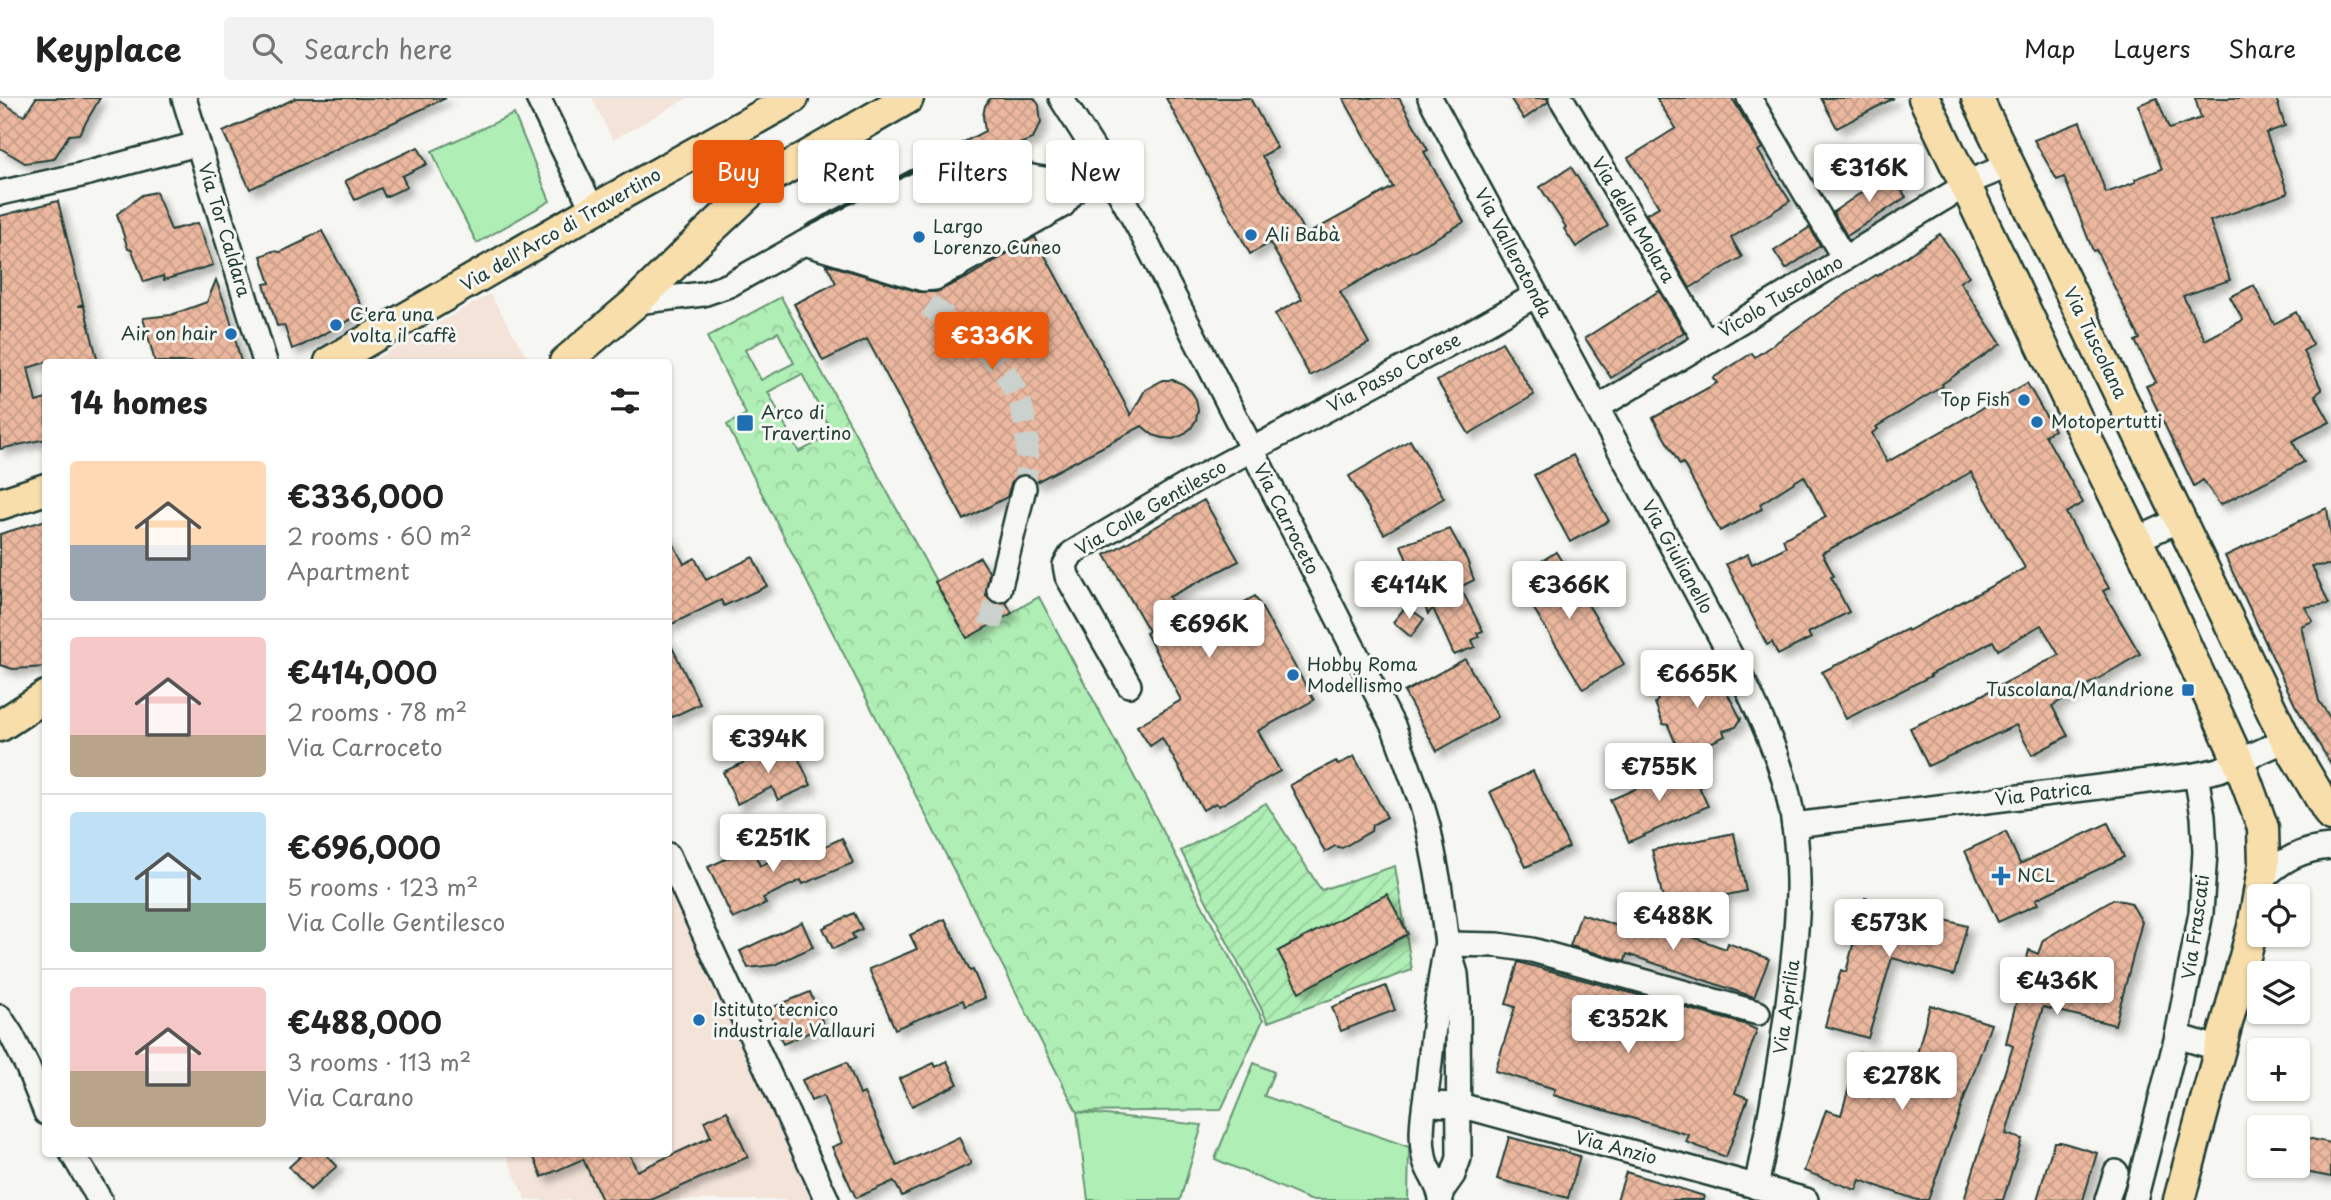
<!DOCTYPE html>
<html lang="en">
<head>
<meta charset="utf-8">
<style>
  body { margin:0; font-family:"Playpen Sans",sans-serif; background:#f2f2f2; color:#222; height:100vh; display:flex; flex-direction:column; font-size:26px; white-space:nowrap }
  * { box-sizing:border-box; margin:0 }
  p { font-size:23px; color:#767676 }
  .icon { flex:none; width:38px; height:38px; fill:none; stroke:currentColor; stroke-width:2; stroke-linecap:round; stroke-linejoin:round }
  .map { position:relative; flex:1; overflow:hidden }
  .side { position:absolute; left:42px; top:261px; width:630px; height:798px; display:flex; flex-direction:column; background:#fff; border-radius:7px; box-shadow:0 2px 5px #0004 }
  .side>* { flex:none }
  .top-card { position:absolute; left:693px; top:42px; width:665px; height:63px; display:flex; gap:14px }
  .tools { position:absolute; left:2247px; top:786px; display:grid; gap:14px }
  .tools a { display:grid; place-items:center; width:63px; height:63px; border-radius:7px; background:#fff; box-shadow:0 2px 5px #0004; font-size:35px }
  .price { position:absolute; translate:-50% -60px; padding:0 16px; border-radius:7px; background:#fff; color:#222; font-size:23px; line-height:46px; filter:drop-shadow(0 2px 4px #0008) }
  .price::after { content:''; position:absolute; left:50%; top:42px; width:21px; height:16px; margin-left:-10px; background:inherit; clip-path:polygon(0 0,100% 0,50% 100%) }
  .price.selected { background:#ea580c; color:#fff }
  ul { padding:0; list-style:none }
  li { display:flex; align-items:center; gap:21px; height:175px; padding:0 28px }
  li+li { border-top:2px solid #e0e0e0 }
  li span { display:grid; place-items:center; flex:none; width:196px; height:140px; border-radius:7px; color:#555 }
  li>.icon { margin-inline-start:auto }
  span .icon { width:84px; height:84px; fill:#fffc; stroke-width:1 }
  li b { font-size:30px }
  h2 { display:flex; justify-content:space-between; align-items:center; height:84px; padding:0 28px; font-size:30px }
  .chip { padding:0 24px; border-radius:7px; background:#fff; box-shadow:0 2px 5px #0004; font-size:24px; line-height:63px }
  .chip.selected { background:#ea580c; color:#fff }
  header { display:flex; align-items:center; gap:42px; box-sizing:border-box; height:98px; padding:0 35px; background:#fff; border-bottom:2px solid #e0e0e0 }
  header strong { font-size:33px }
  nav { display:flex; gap:38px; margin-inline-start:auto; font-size:24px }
  .search { width:490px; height:63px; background:#f2f2f2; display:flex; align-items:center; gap:18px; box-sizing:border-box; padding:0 24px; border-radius:7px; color:#767676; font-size:26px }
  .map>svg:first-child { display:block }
  .built { fill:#f3e3d9 }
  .grass { fill:#afeeb5; stroke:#679674; stroke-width:2 }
  .park { fill:url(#park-crowns); stroke:#679674; stroke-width:2; fill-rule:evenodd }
  .garden { fill:url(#garden-furrows); stroke:#679674; stroke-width:2 }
  .building { fill:url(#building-cross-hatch); stroke:#1f3d34; stroke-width:2; filter:url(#shadow) }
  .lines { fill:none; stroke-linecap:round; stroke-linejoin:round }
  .minor-tunnel { stroke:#cbd1cc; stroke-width:23; stroke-dasharray:23 11; stroke-linecap:butt }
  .minor-casing { stroke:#1f3d34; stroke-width:28 }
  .major-casing { stroke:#1f3d34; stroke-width:35 }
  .minor { stroke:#f6f6f2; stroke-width:23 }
  .major { stroke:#f8deab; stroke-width:30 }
  .poi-dot { fill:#1f6fb2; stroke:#f6f6f2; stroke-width:2.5 }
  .labels { text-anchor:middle; stroke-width:6; stroke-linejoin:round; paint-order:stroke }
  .street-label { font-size:18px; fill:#1f3d34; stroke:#f6f6f2 }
  .poi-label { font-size:18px; fill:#1f3d34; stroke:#f6f6f2; text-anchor:start }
</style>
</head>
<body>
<header>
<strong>Keyplace</strong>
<div class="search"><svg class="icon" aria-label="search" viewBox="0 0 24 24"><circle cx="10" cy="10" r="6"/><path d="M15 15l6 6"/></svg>Search here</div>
<nav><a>Map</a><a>Layers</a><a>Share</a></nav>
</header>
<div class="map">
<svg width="2331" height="1102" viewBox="0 0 2331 1102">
  <defs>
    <pattern id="park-crowns" width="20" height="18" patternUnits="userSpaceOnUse" patternTransform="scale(1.75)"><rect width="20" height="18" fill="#afeeb5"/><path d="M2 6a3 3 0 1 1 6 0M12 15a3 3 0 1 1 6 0" fill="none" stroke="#96cd9c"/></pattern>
    <pattern id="garden-furrows" width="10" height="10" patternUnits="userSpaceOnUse" patternTransform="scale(1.75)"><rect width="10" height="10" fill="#afeeb5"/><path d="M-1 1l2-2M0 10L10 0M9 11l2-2" fill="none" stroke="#96cd9c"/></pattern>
    <pattern id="building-cross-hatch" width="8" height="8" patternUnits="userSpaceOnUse" patternTransform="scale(1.75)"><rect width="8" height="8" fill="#ebb79e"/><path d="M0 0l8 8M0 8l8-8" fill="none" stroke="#c99e89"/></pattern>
    <filter id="shadow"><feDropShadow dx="6" dy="6" stdDeviation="3.5" flood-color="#0004"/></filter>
  </defs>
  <rect width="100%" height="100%" fill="#f6f6f2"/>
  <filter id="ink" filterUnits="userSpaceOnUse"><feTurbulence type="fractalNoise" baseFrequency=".0143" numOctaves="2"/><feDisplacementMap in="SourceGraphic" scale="14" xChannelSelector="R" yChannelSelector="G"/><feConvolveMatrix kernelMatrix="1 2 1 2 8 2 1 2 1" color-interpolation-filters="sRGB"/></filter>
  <g filter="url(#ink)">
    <g class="built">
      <polygon points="592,0 687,0 613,42"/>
      <polygon points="490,196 528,261 523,264 370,264"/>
      <polygon points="669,788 811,1102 526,1102 505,1055 668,1055"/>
    </g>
    <g class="grass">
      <polygon points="514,16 550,103 477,145 445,83 432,53"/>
      <polygon points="1254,965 1274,974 1264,998 1409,1049 1408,1102 1310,1102 1215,1061"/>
      <polygon points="1077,1014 1202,1027 1180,1102 1088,1102"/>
    </g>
    <path class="park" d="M 781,199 L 967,540 L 1039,499 L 1263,922 L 1221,1012 L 1077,1014 L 727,327 L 746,316 L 707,239 ZM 778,234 L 794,265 L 761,282 L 745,252 ZM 802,276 L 833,336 L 799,354 L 768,294 Z"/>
    <polygon class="garden" points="1266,705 1321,792 1395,768 1412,872 1268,924 1181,753"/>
    <g class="building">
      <polygon points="36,0 100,0 79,36 69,37 54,61 25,65 0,50 0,3 24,18"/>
      <polygon points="296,0 446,0 250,91 223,34"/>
      <polygon points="990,0 1034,0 1039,7 1041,25 1032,41 1015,48 984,46 987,52 971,47 961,48 805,128 985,33 983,18 985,8"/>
      <polygon points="1166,0 1250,0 1277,50 1262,58 1306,137 1393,89 1343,0 1399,0 1428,52 1424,54 1464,124 1340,194 1369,245 1310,278 1275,216 1302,201 1270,145 1250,156"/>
      <polygon points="1510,0 1547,0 1548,4 1524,21"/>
      <polygon points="1656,0 1732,0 1762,50 1758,53 1790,103 1731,140 1742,159 1690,190 1646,116 1659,109 1628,60 1676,30"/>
      <polygon points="1821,0 1894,0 1837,30"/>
      <polygon points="2157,0 2169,31 2201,20 2195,0 2276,0 2285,28 2266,35 2288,95 2210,123 2230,182 2183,198 2205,242 2243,222 2230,199 2254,187 2274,226 2296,214 2313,247 2303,253 2322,292 2315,297 2330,324 2292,343 2304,364 2220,407 2203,382 2194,388 2146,288 2156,284 2135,243 2140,241 2096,152 2093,153 2064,79 2057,82 2034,42 2080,24 2106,95 2136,84 2135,81 2162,71 2138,7"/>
      <polygon points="418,49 427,66 402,78 407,89 385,99 381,90 355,102 345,83"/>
      <polygon points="1571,69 1608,128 1576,149 1564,131 1566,129 1540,89"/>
      <polygon points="1890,75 1906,99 1847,138 1833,114"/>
      <polygon points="156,94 171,132 198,125 213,167 164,182 163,178 144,184 132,152 128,151 117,116 142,97"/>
      <polygon points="58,103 83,206 78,208 84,208 98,264 46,264 28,270 36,304 46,301 46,341 0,351 0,118"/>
      <polygon points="1810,129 1820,148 1786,171 1774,153"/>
      <polygon points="322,133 365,214 303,247 292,251 284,227 277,228 264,186 270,185 261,158 273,153 281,154 306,142 305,140"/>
      <polygon points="1940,136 1969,178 1960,184 2001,246 1942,286 1943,288 1876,329 1878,331 1872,335 1887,364 2027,285 2054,332 2045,337 2083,405 2066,415 2109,490 2103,493 2140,556 2052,608 2068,638 2032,657 2016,627 1928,668 1910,630 1978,599 2059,557 2041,527 1998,552 1993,543 1930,577 1931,578 1846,621 1822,574 1907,531 1908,533 2025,470 1971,374 1910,409 1822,455 1834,478 1831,479 1849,514 1808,535 1811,540 1778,557 1772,544 1767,547 1726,466 1748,456 1752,466 1786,449 1783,441 1826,419 1804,378 1760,406 1762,411 1720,433 1683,365 1680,367 1653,320 1717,285 1713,280 1752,255 1755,259 1837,202 1876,177 1877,178"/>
      <polygon points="1035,139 1131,317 1145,292 1163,282 1173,282 1183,286 1191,293 1196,301 1198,312 1196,322 1191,330 1183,337 1173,341 1163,340 1153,337 1142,328 1036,384 1028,377 1019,377 1011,386 1007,399 964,422 867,241 823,263 794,206 836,185 826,166 919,194 936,194 966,180"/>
      <polygon points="216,182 229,217 241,264 155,264 143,220 171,217 207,204"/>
      <polygon points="1659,193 1684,234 1611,280 1585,240"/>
      <polygon points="1502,244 1534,297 1469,336 1437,283"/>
      <polygon points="1410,342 1444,400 1384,436 1349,378"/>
      <polygon points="1573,357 1609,423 1570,444 1534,377"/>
      <polygon points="1204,402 1239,463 1169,499 1189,535 1255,498 1314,602 1258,633 1280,673 1219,708 1216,705 1203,712 1162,640 1150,648 1137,628 1181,602 1146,535 1149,533 1105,457"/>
      <polygon points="2327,410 2331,439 2331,467 2312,468 2329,506 2305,509 2313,523 2301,528 2319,603 2331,621 2331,666 2295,607 2225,458"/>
      <polygon points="46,422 46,569 13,571 0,567 0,436"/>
      <polygon points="1450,431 1467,462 1474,482 1460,489 1483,533 1477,535 1479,539 1472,542 1475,549 1454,557 1433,510 1428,516 1401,447"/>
      <polygon points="668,435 684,466 695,460 706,482 753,459 767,488 724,508 721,502 668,528"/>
      <polygon points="1556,454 1624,566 1583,591 1515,480"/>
      <polygon points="980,459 989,474 986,497 995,505 1006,504 1012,515 967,540 935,484"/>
      <polygon points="1406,508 1424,521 1411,539 1393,524"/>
      <polygon points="668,541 700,606 668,621"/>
      <polygon points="1465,561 1498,619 1437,653 1404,594"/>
      <polygon points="1709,566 1714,576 1717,576 1741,621 1736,629 1723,633 1725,638 1683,658 1677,649 1668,627 1663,626 1655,605 1658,602 1655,595 1663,593 1662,589 1677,584"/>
      <polygon points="790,643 811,687 778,702 772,689 737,706 723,674"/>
      <polygon points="1354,658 1387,719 1372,727 1371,733 1342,750 1335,748 1325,754 1290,687 1336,663 1338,667"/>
      <polygon points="1689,667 1708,708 1629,744 1610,702"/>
      <polygon points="1533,673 1569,749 1526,769 1490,694"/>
      <polygon points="2108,725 2124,759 2036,801 2038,806 1998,824 1965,753 2006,734 2020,766"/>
      <polygon points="1734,735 1746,793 1665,810 1652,752"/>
      <polygon points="842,740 853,765 803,786 801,782 763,800 766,806 733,821 708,769 752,749 760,768 816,742 819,751"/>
      <polygon points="1387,796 1408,836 1299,894 1278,853"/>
      <polygon points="1865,800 1967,828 1954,877 1892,860 1868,940 1825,928 1841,872 1846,874"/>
      <polygon points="2113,801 2131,805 2142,824 2115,927 2043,909 2006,1036 2022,1041 2003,1102 1964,1102 2013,948 2006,945 2029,852 2038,856 2043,842"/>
      <polygon points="854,815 862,831 852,836 855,841 833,851 823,830"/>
      <polygon points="1581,816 1630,832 1635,818 1726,851 1728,845 1769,861 1754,899 1627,856 1625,863 1570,848"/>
      <polygon points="945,821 970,873 973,872 985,900 965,908 963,902 895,931 869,871 917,851 910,837"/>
      <polygon points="802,824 813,849 774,867 748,870 740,853"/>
      <polygon points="1518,864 1744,926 1757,932 1735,995 1748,1000 1726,1059 1686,1044 1689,1037 1553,997 1555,991 1495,973 1515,909 1506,906"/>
      <polygon points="1386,888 1395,912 1341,933 1332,909"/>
      <polygon points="810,894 824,928 783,946 768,911"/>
      <polygon points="1930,907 1991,926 1928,1102 1917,1102 1860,1082 1856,1092 1804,1073 1826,1012 1841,1017 1859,954 1913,971"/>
      <polygon points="947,963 958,986 912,1008 899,981 934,965 936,969"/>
      <polygon points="847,964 860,997 864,995 897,1068 959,1039 971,1066 902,1098 894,1083 856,1100 832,1049 842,1045 823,998 811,1003 802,982"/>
      <polygon points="727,1013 748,1059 651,1102 602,1102 583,1061 542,1079 532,1055 629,1055 637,1073 711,1039 704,1023"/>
      <polygon points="1509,1039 1580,1058 1568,1100 1497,1081"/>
      <polygon points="2302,1039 2331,1045 2331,1079 2295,1072 2298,1068"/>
      <polygon points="2054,1044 2061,1044 2097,1055 2083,1102 2037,1102"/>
      <polygon points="304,1055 325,1055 337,1068 310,1092 289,1069"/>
      <polygon points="1626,1074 1704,1098 1703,1102 1617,1102"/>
    </g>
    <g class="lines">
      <g class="minor-tunnel">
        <path d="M 928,207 C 1002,256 1039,296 1024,390"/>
        <polyline points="990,528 999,492"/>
      </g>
      <defs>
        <g id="minor">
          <polyline points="184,0 265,264"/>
          <polyline points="538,0 593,112"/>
          <polyline points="1061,0 1105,69 1141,134 1394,630 1421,704 1428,728 1439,785 1447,846 1456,876 1458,901 1459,1060 1453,1077 1441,1094"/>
          <path d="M 1430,0 L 1739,573 C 1758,613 1778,654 1788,697 C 1804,761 1798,825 1790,889 C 1782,956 1770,1022 1756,1089"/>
          <polyline points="1561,0 1706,244"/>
          <polyline points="1749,0 1844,160"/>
          <polyline points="947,70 1063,107"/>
          <polyline points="925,82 1045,118"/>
          <polyline points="0,95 85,76 197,46"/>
          <polyline points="900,95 1022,131"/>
          <polyline points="878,106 1001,143"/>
          <polyline points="854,118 978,156"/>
          <polyline points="831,131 957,169"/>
          <polyline points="804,145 923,181 935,180 1063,107 1084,81 1090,77"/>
          <path d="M 636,204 L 703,196 L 729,187 L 804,145 L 967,60 C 1005,71 1043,88 1084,81"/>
          <polyline points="1597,310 1976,81 2010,67"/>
          <polyline points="2136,442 2179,422"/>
          <polyline points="999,492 1024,390"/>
          <polyline points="1129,587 1067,478 1065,467 1072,455 1195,382 1473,233 1536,197"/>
          <polyline points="1794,727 2196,677 2219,672 2286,642"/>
          <polyline points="668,757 827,1102"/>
          <path d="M 2261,782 C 2282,762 2302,751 2331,749"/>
          <polyline points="1447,846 1498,847 1532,852 1758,915"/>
          <polyline points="0,919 11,936 28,970 46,1015"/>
          <polyline points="2177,938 2220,951"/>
          <polyline points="1425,1006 1460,1007 1806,1102"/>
          <polyline points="72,1055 100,1102"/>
          <path d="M 1441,1102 C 1440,1086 1426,1074 1424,1058 C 1419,1033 1425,1006 1428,982 C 1433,938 1437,893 1446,849"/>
          <polyline points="2107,1102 2116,1074"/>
          <polyline points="2135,1102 2177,938 2201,815 2205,754 2203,718 2196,677"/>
        </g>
        <g id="major">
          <polyline points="1924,0 2089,346 2149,467 2239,664 2263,730 2264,766 2253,829 2179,1102"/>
          <polyline points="1977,0 2286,642 2331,718"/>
          <polyline points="330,264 593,112 793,0"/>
          <polyline points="565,264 636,204 696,145 759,86 908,0"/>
          <polyline points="0,406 46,391"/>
          <polyline points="0,628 46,598"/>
        </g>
      </defs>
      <use href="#minor" class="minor-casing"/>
      <use href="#major" class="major-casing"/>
      <use href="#minor" class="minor"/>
      <use href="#major" class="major"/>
    </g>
  </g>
  <g class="poi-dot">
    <circle cx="1251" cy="137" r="7"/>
    <circle cx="919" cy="139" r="7"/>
    <circle cx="336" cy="227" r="7"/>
    <circle cx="231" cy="236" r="7"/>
    <circle cx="2024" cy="302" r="7"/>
    <circle cx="2037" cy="324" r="7"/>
    <rect x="736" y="316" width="18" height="18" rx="3.5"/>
    <circle cx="1293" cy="577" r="7"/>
    <rect x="2181" y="585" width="14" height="14" rx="3.5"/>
    <path d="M1997.5 767.5h7v7h7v7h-7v7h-7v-7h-7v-7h7z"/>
    <circle cx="699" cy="922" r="7"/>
  </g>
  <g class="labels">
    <g class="street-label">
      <text transform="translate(1633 122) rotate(59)" y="6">Via della Molara</text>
      <text transform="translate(224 132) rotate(73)" y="6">Via Tor Caldara</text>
      <text transform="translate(561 132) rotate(-30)" y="6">Via dell'Arco di Travertino</text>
      <text transform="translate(1513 155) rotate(62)" y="6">Via Vallerotonda</text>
      <text transform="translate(1781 199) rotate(-31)" y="6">Vicolo Tuscolano</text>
      <text transform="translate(2095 245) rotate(64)" y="6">Via Tuscolana</text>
      <text transform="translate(1394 275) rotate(-28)" y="6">Via Passo Corese</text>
      <text transform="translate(1151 410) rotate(-30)" y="6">Via Colle Gentilesco</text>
      <text transform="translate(1286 421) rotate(63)" y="6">Via Carroceto</text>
      <text transform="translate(1677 459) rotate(61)" y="6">Via Giulianello</text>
      <text transform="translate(2043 696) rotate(-7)" y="6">Via Patrica</text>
      <text transform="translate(2196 829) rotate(-82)" y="6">Via Frascati</text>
      <text transform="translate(1787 909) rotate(-82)" y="6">Via Aprilia</text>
      <text transform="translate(1616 1050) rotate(15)" y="6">Via Anzio</text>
    </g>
    <g class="poi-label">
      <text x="933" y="135">Largo<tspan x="933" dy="21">Lorenzo Cuneo</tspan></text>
      <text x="1265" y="143">Ali Babà</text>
      <text x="350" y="223">C'era una<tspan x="350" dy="21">volta il caffè</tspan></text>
      <text x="217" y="242" text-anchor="end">Air on hair</text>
      <text x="2010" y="308" text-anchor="end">Top Fish</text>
      <text x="761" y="321">Arco di<tspan x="761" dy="21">Travertino</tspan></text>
      <text x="2051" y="330">Motopertutti</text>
      <text x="1307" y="573">Hobby Roma<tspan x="1307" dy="21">Modellismo</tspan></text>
      <text x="2174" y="598" text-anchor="end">Tuscolana/Mandrione</text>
      <text x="2017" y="784">NCL</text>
      <text x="713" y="918">Istituto tecnico<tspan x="713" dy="21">industriale Vallauri</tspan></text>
    </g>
  </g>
</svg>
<div class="tools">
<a><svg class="icon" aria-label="locate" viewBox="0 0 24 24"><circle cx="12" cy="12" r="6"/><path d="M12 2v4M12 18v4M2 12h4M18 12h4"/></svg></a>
<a><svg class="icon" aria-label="layers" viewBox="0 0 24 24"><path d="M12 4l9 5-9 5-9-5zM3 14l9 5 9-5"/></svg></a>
<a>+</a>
<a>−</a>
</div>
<b class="price" style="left:1869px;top:106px">€316K</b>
<b class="price selected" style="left:992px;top:274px">€336K</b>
<b class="price" style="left:1409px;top:523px">€414K</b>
<b class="price" style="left:1569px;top:523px">€366K</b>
<b class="price" style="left:1209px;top:562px">€696K</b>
<b class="price" style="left:1697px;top:612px">€665K</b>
<b class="price" style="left:768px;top:677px">€394K</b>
<b class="price" style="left:1659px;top:705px">€755K</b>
<b class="price" style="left:773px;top:776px">€251K</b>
<b class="price" style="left:1673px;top:854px">€488K</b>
<b class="price" style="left:1889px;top:861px">€573K</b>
<b class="price" style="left:2057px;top:919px">€436K</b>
<b class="price" style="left:1628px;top:957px">€352K</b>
<b class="price" style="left:1902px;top:1014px">€278K</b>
<div class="top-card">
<a class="chip selected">Buy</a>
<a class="chip">Rent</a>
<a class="chip">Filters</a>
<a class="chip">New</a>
</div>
<section class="side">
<h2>14 homes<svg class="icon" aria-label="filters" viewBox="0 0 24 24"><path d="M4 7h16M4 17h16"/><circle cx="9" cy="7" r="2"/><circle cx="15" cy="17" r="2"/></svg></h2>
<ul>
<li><span style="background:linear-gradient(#ffd9b3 60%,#9aa5b1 0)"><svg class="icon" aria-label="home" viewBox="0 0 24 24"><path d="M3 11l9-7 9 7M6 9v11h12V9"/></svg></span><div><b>€336,000</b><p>2 rooms · 60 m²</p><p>Apartment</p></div></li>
<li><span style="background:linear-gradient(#f6c9c9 70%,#b9a48a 0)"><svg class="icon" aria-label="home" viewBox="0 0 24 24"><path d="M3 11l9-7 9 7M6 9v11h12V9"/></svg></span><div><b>€414,000</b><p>2 rooms · 78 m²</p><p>Via Carroceto</p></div></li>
<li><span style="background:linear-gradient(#bfe0f5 65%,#7fa58c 0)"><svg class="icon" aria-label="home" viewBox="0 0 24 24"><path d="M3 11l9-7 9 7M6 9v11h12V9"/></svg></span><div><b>€696,000</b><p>5 rooms · 123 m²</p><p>Via Colle Gentilesco</p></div></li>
<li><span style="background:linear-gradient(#f6c9c9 60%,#b9a48a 0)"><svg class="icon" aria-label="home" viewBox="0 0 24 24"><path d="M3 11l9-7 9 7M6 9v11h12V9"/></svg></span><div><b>€488,000</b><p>3 rooms · 113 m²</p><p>Via Carano</p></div></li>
</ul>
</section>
</div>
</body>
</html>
